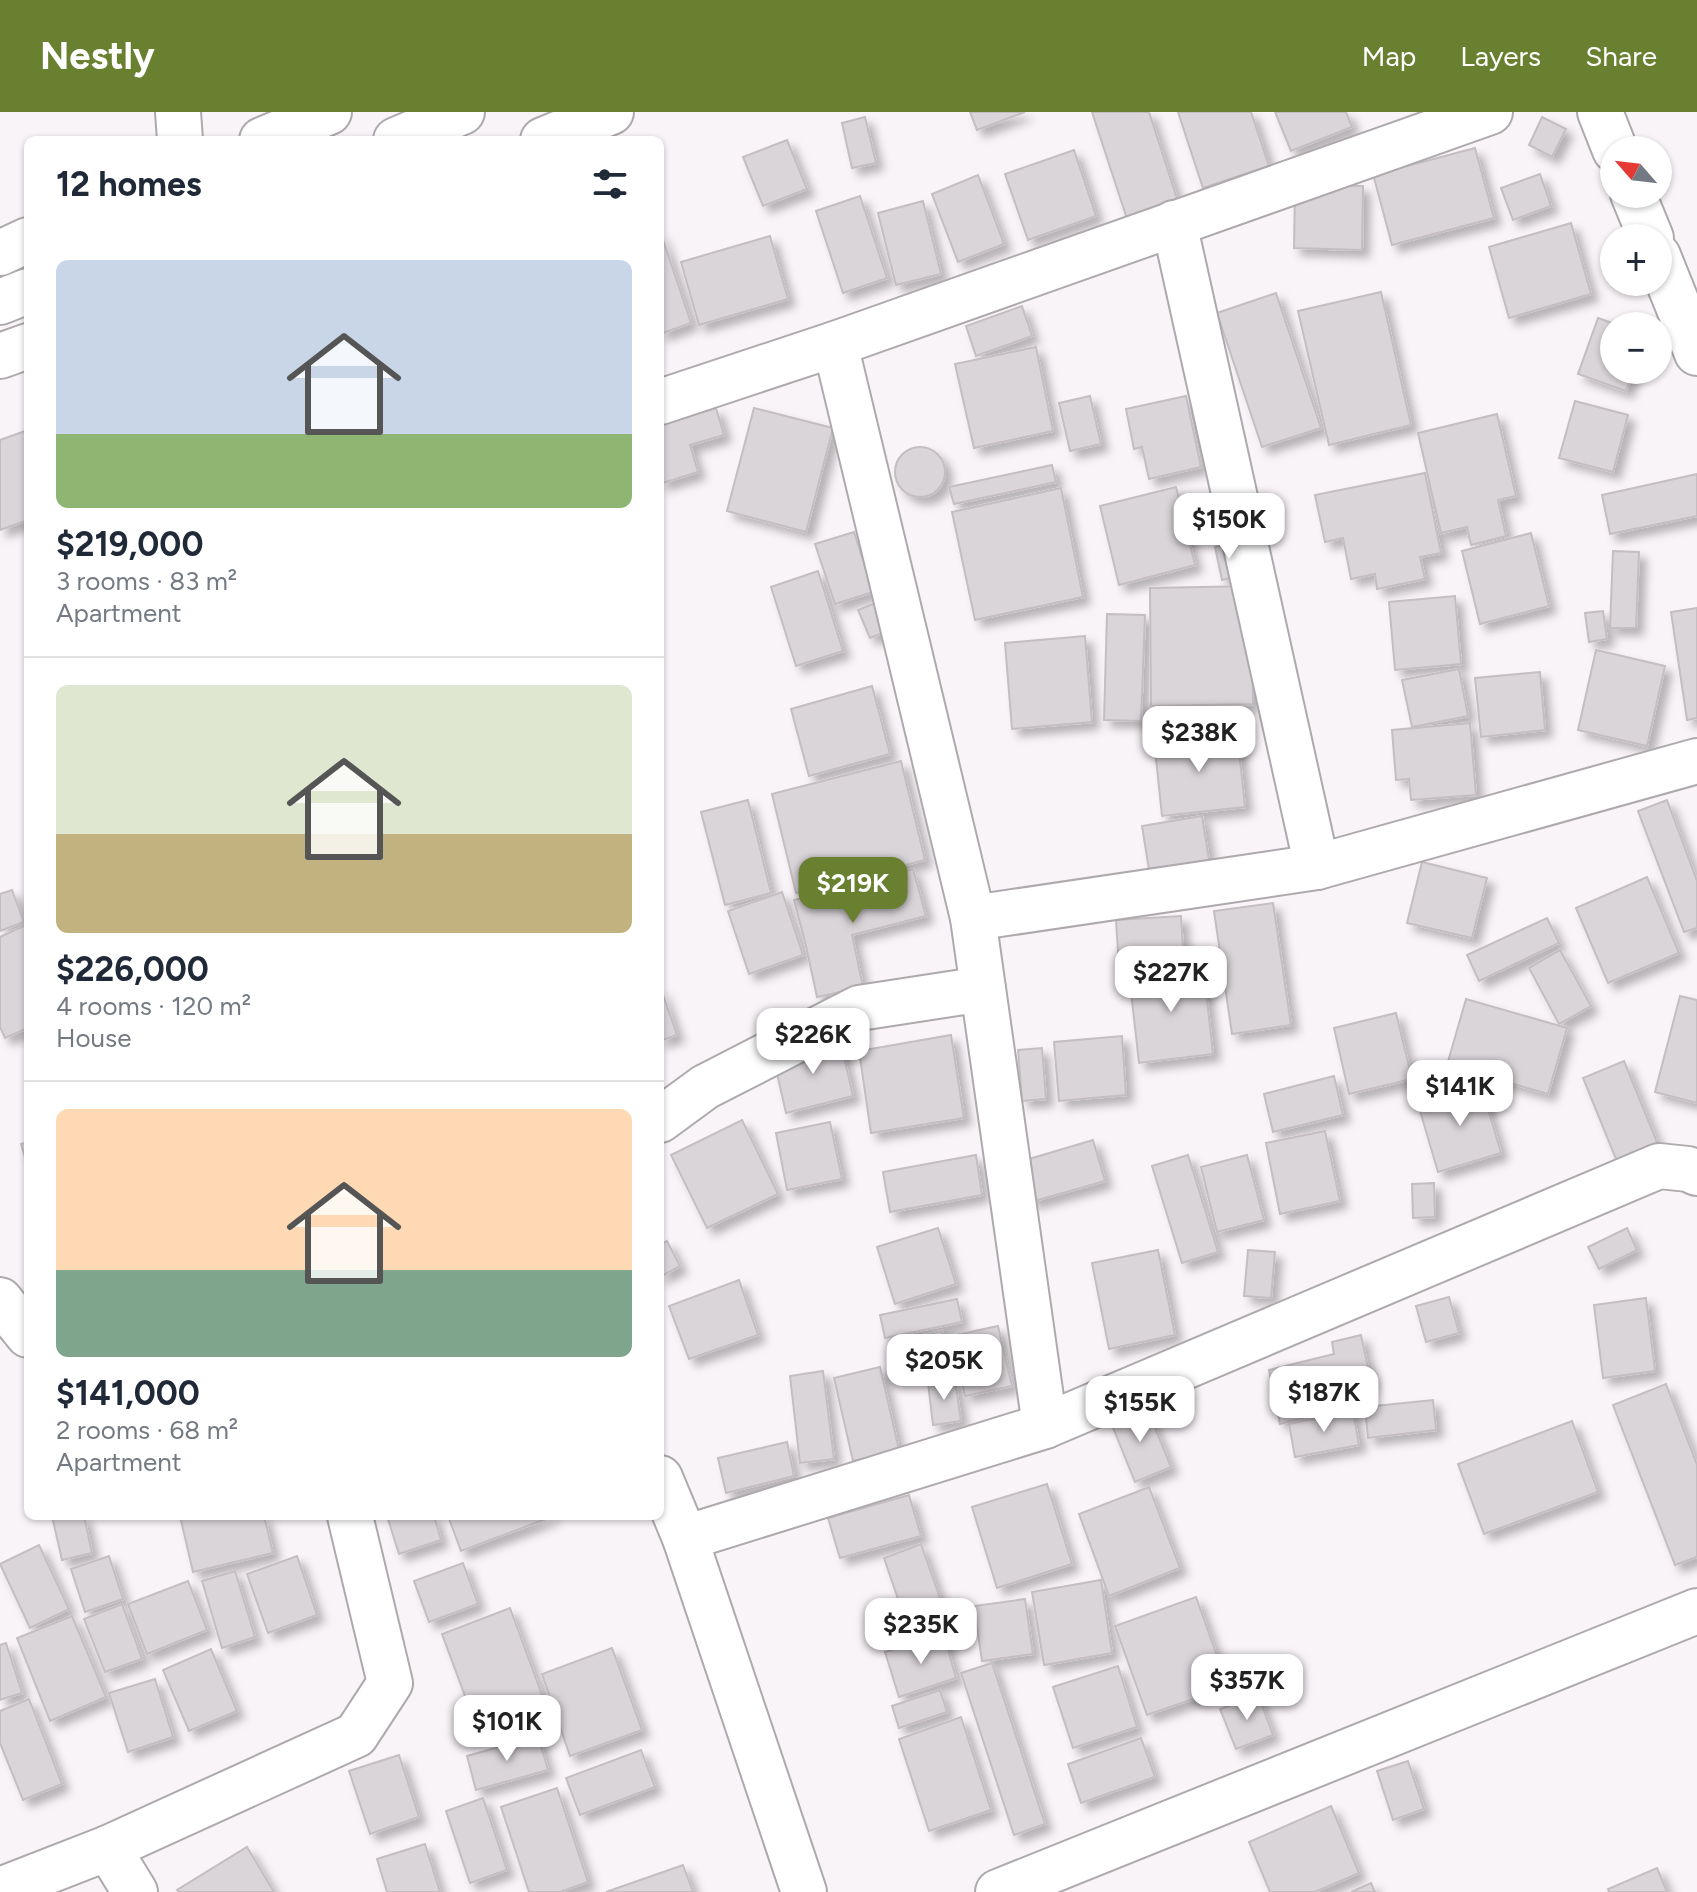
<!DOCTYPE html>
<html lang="en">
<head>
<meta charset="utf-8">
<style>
  body { margin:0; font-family:Figtree,sans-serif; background:#f2f2f3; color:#1f2937; height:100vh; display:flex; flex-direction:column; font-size:30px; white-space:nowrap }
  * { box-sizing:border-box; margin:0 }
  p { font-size:26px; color:#747a83 }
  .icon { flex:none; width:44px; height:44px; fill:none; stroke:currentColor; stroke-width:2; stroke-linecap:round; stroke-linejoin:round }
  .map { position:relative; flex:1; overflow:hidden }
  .sheet { position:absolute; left:24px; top:24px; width:640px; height:1384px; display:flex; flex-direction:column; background:#fff; border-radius:12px; box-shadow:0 2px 6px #0004 }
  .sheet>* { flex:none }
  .needle { width:52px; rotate:298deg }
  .buttons { position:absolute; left:1600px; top:24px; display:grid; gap:16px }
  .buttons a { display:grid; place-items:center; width:72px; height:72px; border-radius:50%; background:#fff; box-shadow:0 2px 6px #0004; font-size:40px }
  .price { position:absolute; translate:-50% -68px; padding:0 18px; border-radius:16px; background:#fff; color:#222; font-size:26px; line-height:52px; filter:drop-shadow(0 2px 4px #0008) }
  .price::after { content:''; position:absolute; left:50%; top:48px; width:24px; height:18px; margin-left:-12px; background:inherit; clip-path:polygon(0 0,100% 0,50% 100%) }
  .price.current { background:#6a8031; color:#fff }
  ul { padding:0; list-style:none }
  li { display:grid; align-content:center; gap:16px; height:424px; padding:0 32px }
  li+li { border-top:2px solid #e0e1e3 }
  li span { display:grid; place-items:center; height:248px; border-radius:12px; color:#555 }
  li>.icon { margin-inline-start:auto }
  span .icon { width:144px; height:144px; fill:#fffc; stroke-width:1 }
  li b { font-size:34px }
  h2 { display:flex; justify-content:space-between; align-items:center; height:96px; padding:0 32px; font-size:34px }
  header { display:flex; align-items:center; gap:48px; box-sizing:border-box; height:112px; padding:0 40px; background:#6a8031; color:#fff }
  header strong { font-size:38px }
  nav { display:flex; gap:44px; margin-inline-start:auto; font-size:28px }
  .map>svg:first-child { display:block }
  .building { fill:#dad5d9; stroke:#c4bec2; stroke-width:2; filter:url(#shadow) }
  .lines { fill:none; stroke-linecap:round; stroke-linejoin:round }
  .minor-casing { stroke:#aea9ad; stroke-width:48 }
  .major-casing { stroke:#aea9ad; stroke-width:48 }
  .minor { stroke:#fff; stroke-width:44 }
  .major { stroke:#fff; stroke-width:44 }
</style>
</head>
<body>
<header>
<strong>Nestly</strong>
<nav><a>Map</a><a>Layers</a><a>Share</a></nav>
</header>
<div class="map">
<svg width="1697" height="1780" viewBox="0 0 1697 1780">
  <defs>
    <filter id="shadow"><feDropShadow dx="7" dy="7" stdDeviation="4" flood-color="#0004"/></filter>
  </defs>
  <rect width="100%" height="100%" fill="#f9f4f8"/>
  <g class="building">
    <polygon points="970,0 1025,0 977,18"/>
    <polygon points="1092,0 1149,0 1181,99 1130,116"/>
    <polygon points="1178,0 1251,0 1269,54 1203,76"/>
    <polygon points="1275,0 1346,0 1352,15 1291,39"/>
    <polygon points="865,5 876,51 852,56 842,11"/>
    <polygon points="1542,5 1566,17 1552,45 1529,33"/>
    <polygon points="787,28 807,77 763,94 743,45"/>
    <polygon points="1475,36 1494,106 1392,133 1369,47 1403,38 1407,54"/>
    <polygon points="1074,38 1096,104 1028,128 1005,62"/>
    <polygon points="1540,62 1551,94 1513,108 1501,76"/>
    <polygon points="978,63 1004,132 958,150 932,82"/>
    <polygon points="1295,73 1363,74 1362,138 1294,136"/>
    <polygon points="860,84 887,166 843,181 816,99"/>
    <polygon points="923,89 941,162 896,173 878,101"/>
    <polygon points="1571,111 1591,182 1509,206 1489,135"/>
    <polygon points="660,119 691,211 660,222"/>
    <polygon points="770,124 788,187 699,213 681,150"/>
    <polygon points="1381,180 1411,313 1329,333 1298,199"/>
    <polygon points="1276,181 1321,316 1262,335 1217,201"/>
    <polygon points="1022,194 1032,224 976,244 966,214"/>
    <polygon points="1598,206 1621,214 1614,214 1614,258 1634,258 1626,279 1578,262"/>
    <polygon points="1036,235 1053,319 974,336 955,252"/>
    <polygon points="1090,284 1101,332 1070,339 1059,291"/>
    <polygon points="1186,284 1201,355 1149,367 1142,335 1134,337 1126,297"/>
    <polygon points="1575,289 1628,303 1613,360 1559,346"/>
    <polygon points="716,296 724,323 690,333 698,360 660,372 660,313"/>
    <polygon points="754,296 833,316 806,420 727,399"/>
    <polygon points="1497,302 1516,384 1498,388 1506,424 1471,433 1467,415 1441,421 1418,321"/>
    <polygon points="28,318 28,408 0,418 0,328"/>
    <circle cx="920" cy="360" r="25"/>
    <polygon points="1052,353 1056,370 954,392 949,375"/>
    <polygon points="1425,361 1441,441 1420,445 1425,467 1377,477 1375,462 1351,467 1343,426 1325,430 1315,383"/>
    <polygon points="1697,362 1697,404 1610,422 1602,383"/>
    <polygon points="1176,375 1195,453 1119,473 1100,394"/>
    <polygon points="1061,376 1083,485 975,508 952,400"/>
    <polygon points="854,420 873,480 835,492 815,432"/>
    <polygon points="1531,421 1549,494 1480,512 1462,439"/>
    <polygon points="1236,430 1244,463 1222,468 1215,435"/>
    <polygon points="1613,439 1639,440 1636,516 1610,516"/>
    <polygon points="818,459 843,539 796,554 771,475"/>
    <polygon points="1252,474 1253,592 1151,594 1150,476"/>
    <polygon points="1455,484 1461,552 1395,558 1389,490"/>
    <polygon points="875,491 888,519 870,526 858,498"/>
    <polygon points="1697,496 1697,606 1687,608 1671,500"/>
    <polygon points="1603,499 1607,527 1589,530 1585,501"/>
    <polygon points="1107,502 1145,503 1141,609 1104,608"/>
    <polygon points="1085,524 1092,610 1012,617 1005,531"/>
    <polygon points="1596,538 1665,554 1647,634 1578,618"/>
    <polygon points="1459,557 1468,604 1412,615 1402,568"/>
    <polygon points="1540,560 1545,618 1481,625 1475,566"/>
    <polygon points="872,574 890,642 809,664 791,597"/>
    <polygon points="1470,611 1476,683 1411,688 1409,667 1396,668 1392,618"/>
    <polygon points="1237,620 1245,695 1162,704 1154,628"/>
    <polygon points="901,649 925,748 796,781 772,682"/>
    <polygon points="748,688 771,781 725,793 701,700"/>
    <polygon points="1667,688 1697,769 1697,816 1684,820 1638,699"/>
    <polygon points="1202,704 1211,760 1151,770 1142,714"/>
    <polygon points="1422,750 1487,766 1472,826 1407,811"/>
    <polygon points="913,757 926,804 852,823 863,875 817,885 806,834 794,788"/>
    <polygon points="1647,765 1679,841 1608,871 1576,796"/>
    <polygon points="12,778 24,810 0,819 0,782"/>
    <polygon points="782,780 803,843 749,862 728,799"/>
    <polygon points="1273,791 1291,913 1232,922 1214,799"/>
    <polygon points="1181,804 1184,852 1119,856 1116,808"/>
    <polygon points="1547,806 1559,831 1479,869 1467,843"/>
    <polygon points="28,812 28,916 5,926 0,915 0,825"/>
    <polygon points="1560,838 1591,894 1559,912 1529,856"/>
    <polygon points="1203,853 1213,942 1139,951 1129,862"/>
    <polygon points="660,874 677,923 660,929"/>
    <polygon points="1680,884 1697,888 1697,991 1655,980"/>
    <polygon points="1466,887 1567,916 1548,982 1447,953"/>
    <polygon points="1396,901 1412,967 1349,982 1334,916"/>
    <polygon points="951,923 964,1006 871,1021 859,939"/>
    <polygon points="1122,924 1126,983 1059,989 1054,930"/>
    <polygon points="840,928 853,984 786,1001 773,944"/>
    <polygon points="1042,936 1046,987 1022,989 1018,938"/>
    <polygon points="1624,949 1661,1040 1620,1057 1583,966"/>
    <polygon points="1334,964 1343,1003 1273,1020 1264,982"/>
    <polygon points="1481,973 1501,1041 1438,1060 1418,992"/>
    <polygon points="742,1008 778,1082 707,1116 671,1043"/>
    <polygon points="830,1010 842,1067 787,1078 776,1021"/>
    <polygon points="1325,1019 1340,1089 1280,1102 1266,1031"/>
    <polygon points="1093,1028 1105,1069 1031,1090 1019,1050"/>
    <polygon points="28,1030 28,1056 21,1032"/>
    <polygon points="976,1043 982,1083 890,1100 883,1060"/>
    <polygon points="1188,1043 1218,1140 1182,1151 1152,1054"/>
    <polygon points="1247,1043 1264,1108 1217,1120 1201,1055"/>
    <polygon points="1434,1071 1435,1105 1413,1106 1412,1072"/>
    <polygon points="938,1116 956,1172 895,1192 877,1135"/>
    <polygon points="1627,1116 1637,1138 1599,1157 1588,1135"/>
    <polygon points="667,1129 680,1154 660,1165 660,1133"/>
    <polygon points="1158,1138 1175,1223 1109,1237 1092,1151"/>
    <polygon points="1248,1138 1275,1140 1271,1186 1244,1184"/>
    <polygon points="739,1168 758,1223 689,1247 669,1194"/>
    <polygon points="1449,1185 1459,1221 1426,1230 1416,1194"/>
    <polygon points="1646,1186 1655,1259 1603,1266 1594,1193"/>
    <polygon points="957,1187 962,1210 885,1226 880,1203"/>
    <polygon points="998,1214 1012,1274 965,1284 951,1224"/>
    <polygon points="942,1219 951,1261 928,1266 919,1224"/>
    <polygon points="1361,1223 1371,1270 1348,1275 1352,1293 1311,1302 1304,1273 1296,1275 1303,1306 1280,1312 1269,1258 1334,1242 1332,1230"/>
    <polygon points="880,1255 899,1338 853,1349 834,1266"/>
    <polygon points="823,1259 834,1347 800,1351 790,1264"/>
    <polygon points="955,1268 961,1309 933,1313 928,1271"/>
    <polygon points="1666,1272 1697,1353 1697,1445 1675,1453 1613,1293"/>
    <polygon points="1433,1288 1436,1318 1368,1326 1365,1295"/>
    <polygon points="1146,1294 1171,1355 1135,1370 1110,1308"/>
    <polygon points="1353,1299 1359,1333 1295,1345 1289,1312"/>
    <polygon points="1572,1309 1598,1380 1484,1422 1458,1352"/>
    <polygon points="787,1330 794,1364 726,1381 718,1346"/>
    <polygon points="1047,1372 1072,1452 997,1476 972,1395"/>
    <polygon points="1149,1375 1180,1456 1109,1484 1079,1402"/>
    <polygon points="909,1383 921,1424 840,1446 828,1406"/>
    <polygon points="52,1404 84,1404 92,1441 62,1448"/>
    <polygon points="180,1404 264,1404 273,1441 193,1460"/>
    <polygon points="387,1404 434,1404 441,1428 399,1442"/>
    <polygon points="448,1404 554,1404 461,1439"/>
    <polygon points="921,1432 948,1509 910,1522 884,1446"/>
    <polygon points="39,1433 69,1497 30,1516 0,1452"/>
    <polygon points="109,1444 123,1487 85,1500 71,1457"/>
    <polygon points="297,1444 317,1503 268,1521 247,1462"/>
    <polygon points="463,1451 478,1492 429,1510 414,1469"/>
    <polygon points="235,1459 255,1525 222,1536 202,1469"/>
    <polygon points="1101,1468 1112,1541 1044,1553 1032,1480"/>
    <polygon points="188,1469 207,1518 147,1542 128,1492"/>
    <polygon points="1196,1485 1228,1575 1147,1603 1115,1514"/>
    <polygon points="1025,1487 1033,1542 982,1549 974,1494"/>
    <polygon points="122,1492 142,1547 105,1560 84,1507"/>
    <polygon points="510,1496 546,1594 478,1619 442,1522"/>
    <polygon points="72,1504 106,1585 50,1609 17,1526"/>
    <polygon points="944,1523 956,1566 899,1585 885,1540"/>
    <polygon points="6,1531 22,1581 0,1588 0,1533"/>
    <polygon points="612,1536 642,1618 570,1644 542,1562"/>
    <polygon points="211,1537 237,1599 189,1619 163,1558"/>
    <polygon points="992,1551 1045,1712 1014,1723 961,1561"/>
    <polygon points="1118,1554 1137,1615 1073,1636 1053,1575"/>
    <polygon points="155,1567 173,1625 128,1640 109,1581"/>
    <polygon points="940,1578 947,1600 899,1616 892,1594"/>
    <polygon points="1258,1583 1273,1623 1236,1637 1220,1597"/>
    <polygon points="29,1587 62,1672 23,1688 0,1631 0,1599"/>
    <polygon points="961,1605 991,1698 929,1719 899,1627"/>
    <polygon points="538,1624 548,1658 476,1678 467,1644"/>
    <polygon points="1141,1626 1155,1665 1081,1691 1068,1652"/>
    <polygon points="641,1638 655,1675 580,1703 566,1666"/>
    <polygon points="399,1643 419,1705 370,1722 349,1659"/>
    <polygon points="1408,1649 1424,1697 1393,1708 1377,1659"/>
    <polygon points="557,1676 588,1770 560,1780 529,1780 501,1695"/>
    <polygon points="483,1686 507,1758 470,1771 446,1699"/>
    <polygon points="1331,1694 1359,1761 1315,1780 1270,1780 1249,1730"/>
    <polygon points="425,1732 440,1780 387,1780 377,1747"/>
    <polygon points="247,1735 274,1780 179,1780 177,1778"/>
    <polygon points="683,1753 693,1780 606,1780"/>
    <polygon points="1657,1756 1667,1780 1609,1780 1608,1777"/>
    <polygon points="1371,1771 1375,1780 1351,1780"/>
  </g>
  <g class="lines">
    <defs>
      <g id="minor">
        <polyline points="178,0 180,28"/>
        <polyline points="1600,0 1615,38"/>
        <polyline points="262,28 329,0"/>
        <polyline points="1633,82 1651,126"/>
        <polyline points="1174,111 1317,755"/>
        <polyline points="0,141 28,128"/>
        <polyline points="1658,144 1697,241"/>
        <polyline points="835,232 973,806 1045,1314"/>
        <polyline points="660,290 835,232 1490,0"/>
        <polyline points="973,806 1317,755 1697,649"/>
        <polyline points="660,1008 705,975 859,896 983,877"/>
        <polyline points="0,1188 28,1223"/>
        <polyline points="660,1366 685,1426 804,1780"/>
        <polyline points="685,1426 1045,1314 1659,1054 1688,1057 1697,1061"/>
        <polyline points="108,1736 135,1780"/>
        <polyline points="0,1778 108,1736 356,1623 390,1571 350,1404"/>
        <polyline points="998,1780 1697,1499"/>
      </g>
      <g id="major">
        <polyline points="396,28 462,0"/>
        <polyline points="543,28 611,0"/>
        <polyline points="0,190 28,179"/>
        <polyline points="0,244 28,234"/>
      </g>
    </defs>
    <use href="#minor" class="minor-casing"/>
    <use href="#major" class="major-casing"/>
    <use href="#minor" class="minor"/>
    <use href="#major" class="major"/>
  </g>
</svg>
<div class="buttons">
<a><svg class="needle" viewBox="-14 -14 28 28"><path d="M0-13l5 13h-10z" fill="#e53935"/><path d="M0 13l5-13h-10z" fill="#747a83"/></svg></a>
<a>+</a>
<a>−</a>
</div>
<b class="price" style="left:1229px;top:449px">$150K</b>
<b class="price" style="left:1199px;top:662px">$238K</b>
<b class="price current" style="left:853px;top:813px">$219K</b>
<b class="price" style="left:1171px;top:902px">$227K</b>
<b class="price" style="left:813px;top:964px">$226K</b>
<b class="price" style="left:1460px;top:1016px">$141K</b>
<b class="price" style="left:944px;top:1290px">$205K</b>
<b class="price" style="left:1324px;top:1322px">$187K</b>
<b class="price" style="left:1140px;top:1332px">$155K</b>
<b class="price" style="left:921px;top:1554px">$235K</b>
<b class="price" style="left:1247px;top:1610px">$357K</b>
<b class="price" style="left:507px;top:1651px">$101K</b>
<section class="sheet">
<h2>12 homes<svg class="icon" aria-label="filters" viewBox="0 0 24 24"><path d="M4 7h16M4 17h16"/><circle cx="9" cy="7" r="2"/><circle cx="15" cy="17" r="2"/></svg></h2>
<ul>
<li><span style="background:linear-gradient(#c9d6e8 70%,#8fb573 0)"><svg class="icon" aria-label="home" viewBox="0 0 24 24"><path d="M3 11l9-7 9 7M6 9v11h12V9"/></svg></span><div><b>$219,000</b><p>3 rooms · 83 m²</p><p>Apartment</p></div></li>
<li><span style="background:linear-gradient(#dfe7d0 60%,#c2b280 0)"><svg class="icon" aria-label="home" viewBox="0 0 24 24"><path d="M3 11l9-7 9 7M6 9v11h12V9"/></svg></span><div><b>$226,000</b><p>4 rooms · 120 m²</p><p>House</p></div></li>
<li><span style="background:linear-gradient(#ffd9b3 65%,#7fa58c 0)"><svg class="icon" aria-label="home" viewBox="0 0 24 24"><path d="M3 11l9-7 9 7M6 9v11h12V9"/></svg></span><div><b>$141,000</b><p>2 rooms · 68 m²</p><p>Apartment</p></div></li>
</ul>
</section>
</div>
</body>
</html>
